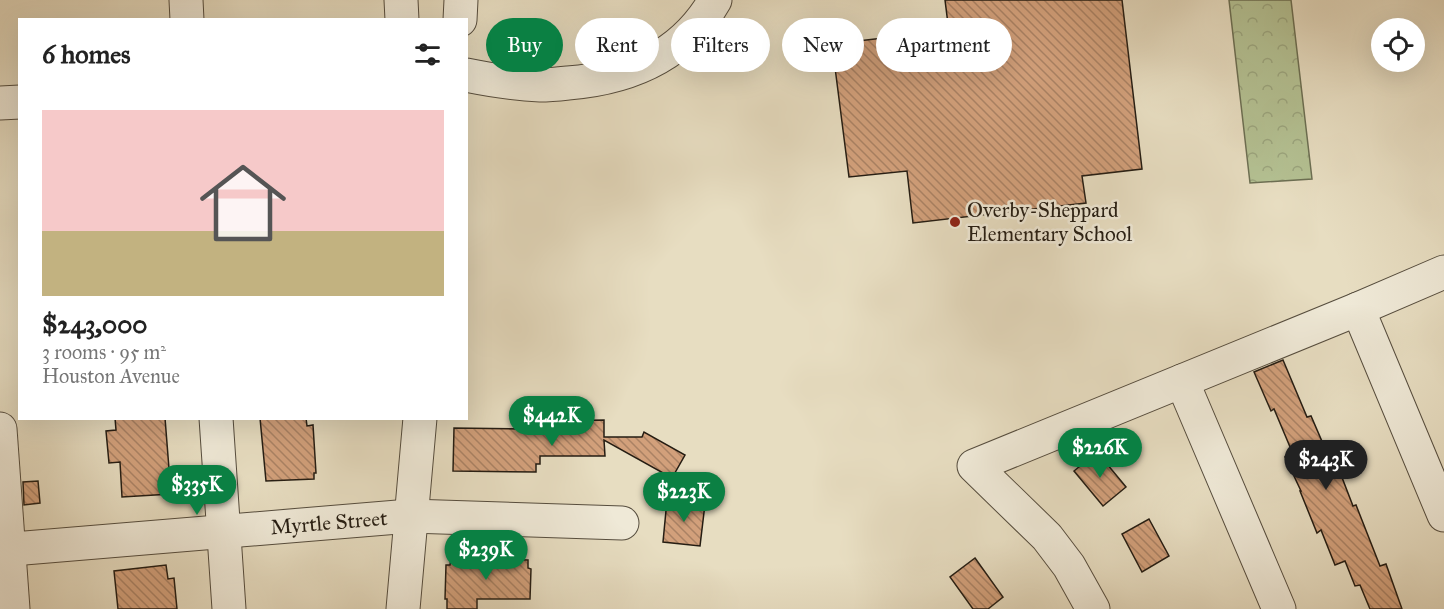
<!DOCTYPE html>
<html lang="en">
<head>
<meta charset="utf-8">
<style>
  body { margin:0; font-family:"IM FELL Great Primer",serif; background:#f2f2f2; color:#222; height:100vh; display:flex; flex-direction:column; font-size:22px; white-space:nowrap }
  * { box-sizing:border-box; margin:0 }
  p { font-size:20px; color:#767676 }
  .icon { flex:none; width:33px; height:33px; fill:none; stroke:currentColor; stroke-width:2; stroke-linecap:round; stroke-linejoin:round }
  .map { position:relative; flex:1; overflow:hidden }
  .details { position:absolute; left:18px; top:18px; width:450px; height:402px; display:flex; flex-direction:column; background:#fff; border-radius:0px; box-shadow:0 6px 24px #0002 }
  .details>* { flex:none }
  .guide { position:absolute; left:486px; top:18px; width:570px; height:54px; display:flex; gap:12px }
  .fabs { position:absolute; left:1371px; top:18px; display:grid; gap:12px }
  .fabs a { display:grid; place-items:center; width:54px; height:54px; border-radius:50%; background:#fff; box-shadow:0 6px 24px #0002; font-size:30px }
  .price { position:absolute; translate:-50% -51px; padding:0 14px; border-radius:21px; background:#0b8043; color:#fff; font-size:20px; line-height:39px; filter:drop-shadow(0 2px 3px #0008) }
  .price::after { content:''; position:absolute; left:50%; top:36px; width:18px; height:14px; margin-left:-9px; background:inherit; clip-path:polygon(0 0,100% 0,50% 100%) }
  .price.selected { background:#222; color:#fff }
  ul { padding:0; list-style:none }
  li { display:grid; align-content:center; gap:12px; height:318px; padding:0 24px }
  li+li { border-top:2px solid #e0e0e0 }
  li span { display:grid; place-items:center; height:186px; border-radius:0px; color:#555 }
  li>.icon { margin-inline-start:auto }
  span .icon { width:108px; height:108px; fill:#fffc; stroke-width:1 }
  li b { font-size:26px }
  h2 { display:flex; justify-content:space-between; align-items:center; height:72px; padding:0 24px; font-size:26px }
  .pill { padding:0 21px; border-radius:27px; background:#fff; box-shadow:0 6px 24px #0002; font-size:21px; line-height:54px }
  .pill.selected { background:#0b8043; color:#fff }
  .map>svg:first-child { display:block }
  .park { fill:url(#park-crowns); stroke:#6c6f53; stroke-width:1.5 }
  .building { fill:url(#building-back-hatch); stroke:#251d13; stroke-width:1.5 }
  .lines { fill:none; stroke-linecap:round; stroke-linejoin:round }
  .minor-casing { stroke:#564d3e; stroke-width:35 }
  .minor { stroke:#efe9d7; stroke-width:33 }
  .poi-dot { fill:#8f2418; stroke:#efe9d7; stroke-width:2 }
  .labels { text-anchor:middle; stroke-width:5; stroke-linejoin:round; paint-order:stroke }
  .poi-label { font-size:21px; fill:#251d13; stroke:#efe9d7; text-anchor:start }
  .street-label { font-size:21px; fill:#251d13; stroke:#efe9d7 }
</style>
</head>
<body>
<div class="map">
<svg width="1444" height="609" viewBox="0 0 1444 609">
  <defs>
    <pattern id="park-crowns" width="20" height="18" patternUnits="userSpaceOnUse" patternTransform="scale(1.5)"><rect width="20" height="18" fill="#b4c193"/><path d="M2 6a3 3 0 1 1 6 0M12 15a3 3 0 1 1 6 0" fill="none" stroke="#9ba57e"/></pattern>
    <pattern id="building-back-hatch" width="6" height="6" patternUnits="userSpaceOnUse" patternTransform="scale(1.5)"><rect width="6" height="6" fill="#d2a07b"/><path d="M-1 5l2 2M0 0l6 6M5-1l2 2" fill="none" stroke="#aa8264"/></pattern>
  </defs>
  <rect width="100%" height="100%" fill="#e7ddc1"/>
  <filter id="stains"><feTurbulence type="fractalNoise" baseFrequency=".00333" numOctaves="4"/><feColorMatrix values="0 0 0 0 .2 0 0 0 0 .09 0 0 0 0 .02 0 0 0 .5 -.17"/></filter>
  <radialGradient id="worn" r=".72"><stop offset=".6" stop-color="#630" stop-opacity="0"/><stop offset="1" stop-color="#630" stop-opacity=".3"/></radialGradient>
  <polygon class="park" points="1229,0 1291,0 1312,179 1250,183"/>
  <g class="building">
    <polygon points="945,0 1122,0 1142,169 1082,176 1086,203 913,223 907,171 849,177 832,44 892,37 896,63 952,56"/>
    <polygon points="1283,360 1307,417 1311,416 1337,476 1341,475 1353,506 1356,505 1380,566 1386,564 1402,609 1370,609 1360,585 1355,586 1345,561 1335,565 1321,530 1317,533 1300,491 1301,491 1285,457 1293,454 1274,409 1271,411 1254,372"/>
    <polygon points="115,418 165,418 171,494 122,497 120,462 109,463 106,431 116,430"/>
    <polygon points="260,418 306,418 307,426 313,425 316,473 314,473 314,479 266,481"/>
    <polygon points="604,420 604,437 642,437 644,432 685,455 672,478 604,440 605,456 540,456 540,464 536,464 536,472 453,471 454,428 522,429 522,426 544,426 545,421"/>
    <polygon points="1097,452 1126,487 1103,506 1074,471"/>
    <polygon points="38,481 40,503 24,505 23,482"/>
    <polygon points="667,500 705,504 700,546 663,542"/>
    <polygon points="1149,519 1169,556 1142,572 1122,534"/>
    <polygon points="451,558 528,560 528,568 531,569 530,599 477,599 477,609 447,609 447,599 445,599 446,565 450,565"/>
    <polygon points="975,558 1003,597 988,609 973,609 950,577"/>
    <polygon points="166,565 168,579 174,578 177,609 118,609 114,571"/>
  </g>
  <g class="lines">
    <defs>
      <g id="minor">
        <polyline points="186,0 187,20"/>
        <polyline points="401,0 402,20"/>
        <polyline points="460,20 461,0"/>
        <path d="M 466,75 C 491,80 516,84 540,85 C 549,85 559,84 568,83 C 630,78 683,56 715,0"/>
        <polyline points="0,103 20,102"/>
        <polyline points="1358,309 1444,515"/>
        <polyline points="1182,381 1279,609"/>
        <polyline points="216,418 229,609"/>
        <polyline points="0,429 13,609"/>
        <path id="s1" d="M 0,550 L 410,516 L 622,523"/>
        <polyline points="403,609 420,418"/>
        <polyline points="1093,609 1069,566 1047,537 974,466 1358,309 1444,272"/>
      </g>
    </defs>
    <use href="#minor" class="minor-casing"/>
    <use href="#minor" class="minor"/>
  </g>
  <circle class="poi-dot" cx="955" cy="222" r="6"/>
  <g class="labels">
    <g class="poi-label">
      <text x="967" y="217">Overby-Sheppard<tspan x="967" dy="24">Elementary School</tspan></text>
    </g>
    <g class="street-label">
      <text dy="7" stroke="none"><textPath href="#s1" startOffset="330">Myrtle Street</textPath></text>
    </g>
  </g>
  <rect width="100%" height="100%" filter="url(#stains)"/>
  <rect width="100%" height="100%" fill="url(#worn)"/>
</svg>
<div class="fabs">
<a><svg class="icon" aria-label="locate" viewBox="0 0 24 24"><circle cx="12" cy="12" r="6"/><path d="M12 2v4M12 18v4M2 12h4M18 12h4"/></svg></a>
</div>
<b class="price" style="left:552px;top:447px">$442K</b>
<b class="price" style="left:1100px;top:479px">$226K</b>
<b class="price selected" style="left:1326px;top:491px">$243K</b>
<b class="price" style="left:197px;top:516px">$335K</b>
<b class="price" style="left:684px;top:523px">$223K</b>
<b class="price" style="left:486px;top:581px">$239K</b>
<div class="guide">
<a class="pill selected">Buy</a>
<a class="pill">Rent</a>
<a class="pill">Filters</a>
<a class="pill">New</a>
<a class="pill">Apartment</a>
</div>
<section class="details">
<h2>6 homes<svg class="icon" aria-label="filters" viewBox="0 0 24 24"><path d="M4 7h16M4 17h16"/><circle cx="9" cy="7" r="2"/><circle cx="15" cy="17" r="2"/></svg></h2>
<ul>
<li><span style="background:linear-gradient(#f6c9c9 65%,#c2b280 0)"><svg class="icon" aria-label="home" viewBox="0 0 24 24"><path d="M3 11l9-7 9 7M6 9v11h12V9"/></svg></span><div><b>$243,000</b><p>3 rooms · 95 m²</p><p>Houston Avenue</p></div></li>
</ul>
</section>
</div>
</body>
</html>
